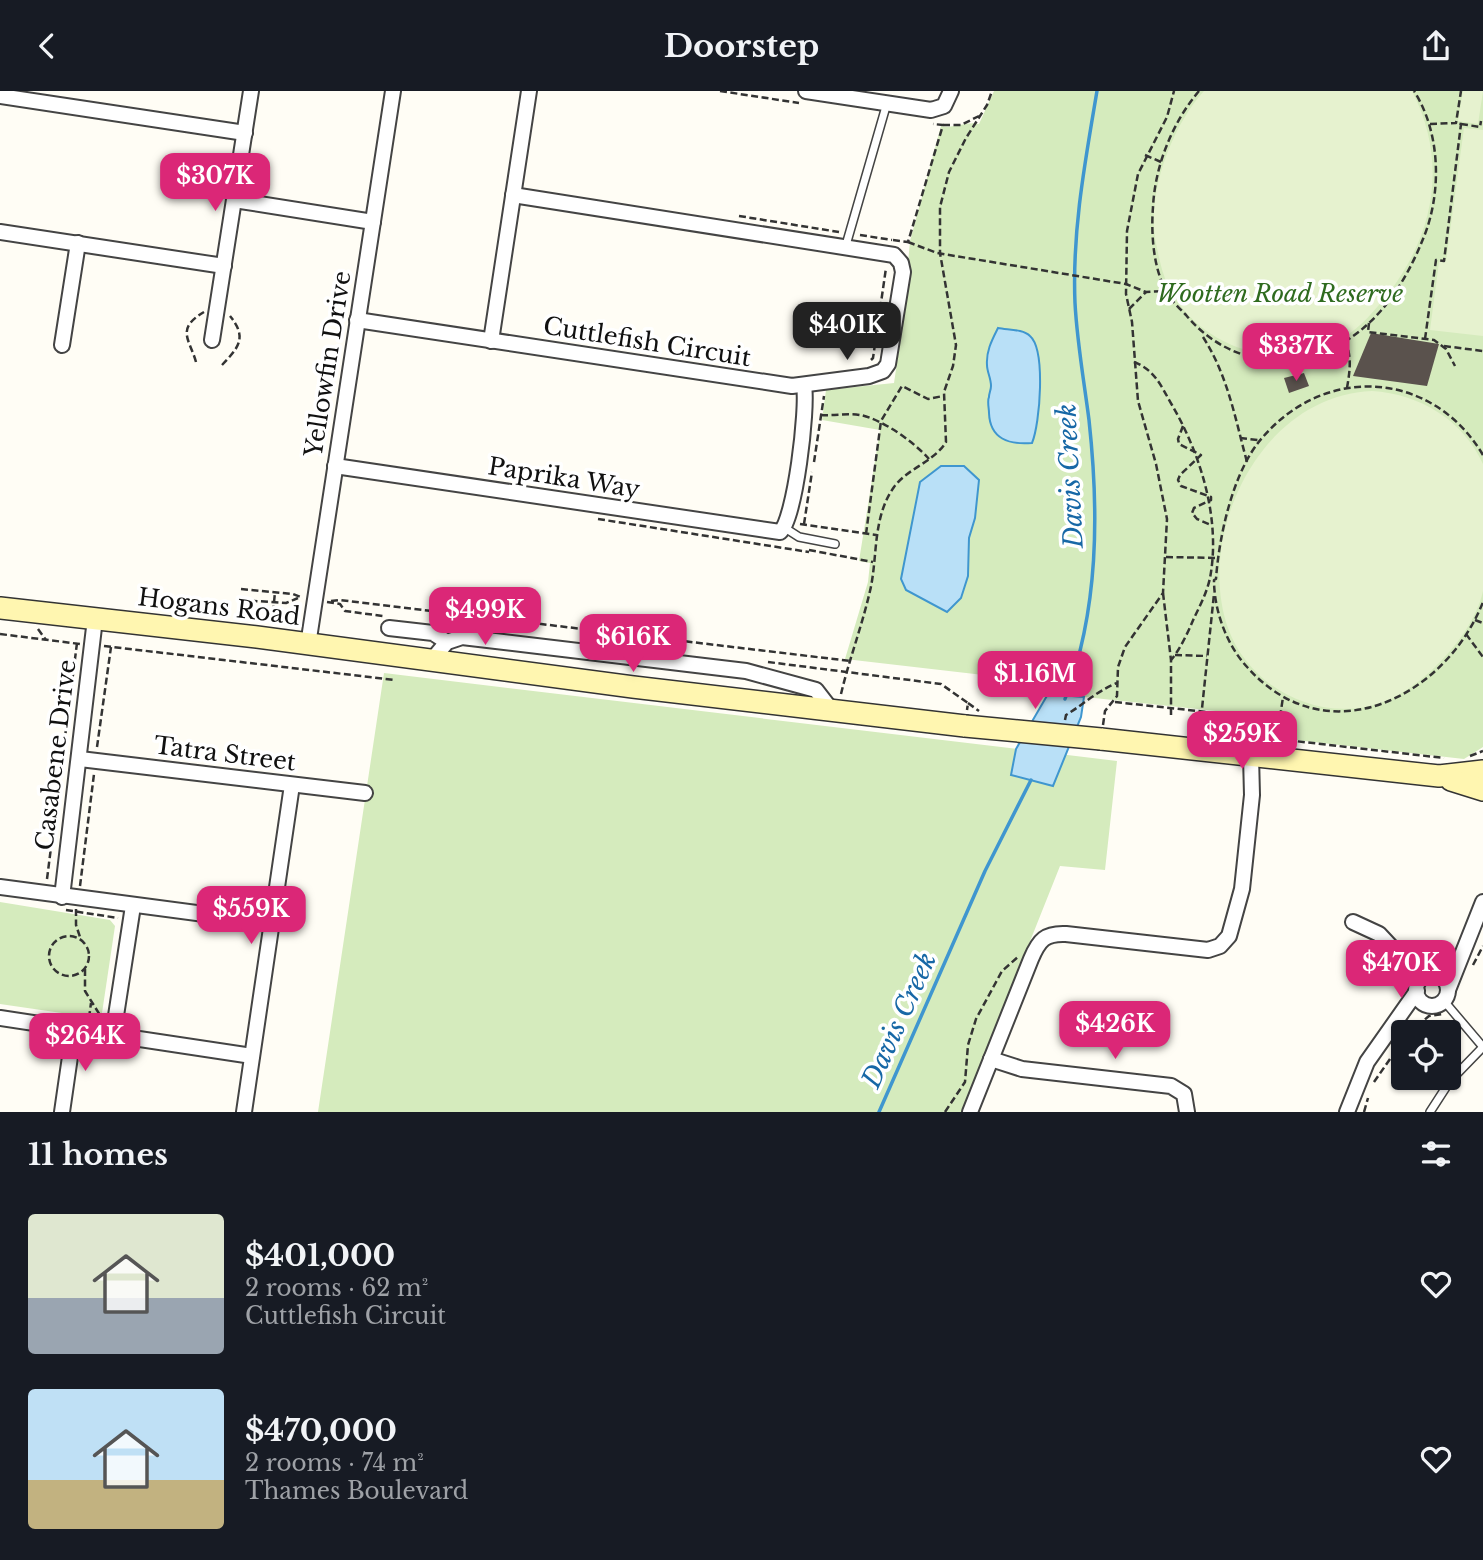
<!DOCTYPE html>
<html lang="en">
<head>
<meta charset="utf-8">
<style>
  body { margin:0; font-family:"Libre Baskerville",serif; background:#20242c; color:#f1f3f6; height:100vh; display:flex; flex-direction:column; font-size:26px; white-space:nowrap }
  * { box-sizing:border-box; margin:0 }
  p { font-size:23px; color:#9ea1a6 }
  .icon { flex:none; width:38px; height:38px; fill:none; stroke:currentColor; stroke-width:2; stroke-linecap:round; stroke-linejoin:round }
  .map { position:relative; height:1021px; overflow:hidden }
  .sheet { display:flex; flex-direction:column; background:#171b24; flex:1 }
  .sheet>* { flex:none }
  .controls { position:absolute; left:1391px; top:929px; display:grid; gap:14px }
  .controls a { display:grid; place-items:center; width:70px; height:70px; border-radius:7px; background:#171b24; box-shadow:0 2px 5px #0004; font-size:35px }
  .price { position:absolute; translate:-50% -60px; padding:0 16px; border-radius:14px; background:#db2777; color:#fff; font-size:23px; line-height:46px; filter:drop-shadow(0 2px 4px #0008) }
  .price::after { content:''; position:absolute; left:50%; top:42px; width:21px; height:16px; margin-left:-10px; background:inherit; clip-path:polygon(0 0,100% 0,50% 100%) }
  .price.selected { background:#222; color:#fff }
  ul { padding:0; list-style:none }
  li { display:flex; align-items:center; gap:21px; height:175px; padding:0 28px }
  li span { display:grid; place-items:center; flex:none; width:196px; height:140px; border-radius:7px; color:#555 }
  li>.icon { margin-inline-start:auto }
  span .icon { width:84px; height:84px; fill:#fffc; stroke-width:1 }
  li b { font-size:30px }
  h2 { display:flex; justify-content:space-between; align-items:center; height:84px; padding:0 28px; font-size:30px }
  header { display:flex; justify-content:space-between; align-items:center; height:91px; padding:0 28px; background:#171b24; font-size:32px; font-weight:700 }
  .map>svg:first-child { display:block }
  .green { fill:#d5ebbd }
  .pitch { fill:#e6f2cf }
  .water { fill:#b9e0f7; stroke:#3f96cf; stroke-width:2 }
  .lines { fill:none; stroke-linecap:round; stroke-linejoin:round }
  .stream { stroke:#3f96cf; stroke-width:3.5 }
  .building { fill:#5a524d }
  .lane-casing { stroke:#444; stroke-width:10 }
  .street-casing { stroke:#444; stroke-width:18 }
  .secondary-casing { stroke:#333; stroke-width:24 }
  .path { stroke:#333; stroke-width:2.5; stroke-dasharray:7 3.5; stroke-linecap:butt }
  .lane { stroke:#fff; stroke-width:7 }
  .street { stroke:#fff; stroke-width:14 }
  .secondary { stroke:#fff6b0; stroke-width:21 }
  .secondary-bridge-casing { stroke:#333; stroke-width:24; stroke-linecap:butt }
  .path-bridge { stroke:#333; stroke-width:2.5; stroke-dasharray:7 3.5; stroke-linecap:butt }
  .secondary-bridge { stroke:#fff6b0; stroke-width:21 }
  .labels { text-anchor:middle; stroke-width:7; stroke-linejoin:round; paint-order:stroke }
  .park-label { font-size:24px; font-style:italic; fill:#2f6b1f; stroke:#fff }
  .street-label { font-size:24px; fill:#111; stroke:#fff }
  .water-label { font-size:26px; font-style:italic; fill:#1768a6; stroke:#fff }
</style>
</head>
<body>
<header><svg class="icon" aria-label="back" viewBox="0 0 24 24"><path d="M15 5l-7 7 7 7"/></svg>Doorstep<svg class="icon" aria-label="share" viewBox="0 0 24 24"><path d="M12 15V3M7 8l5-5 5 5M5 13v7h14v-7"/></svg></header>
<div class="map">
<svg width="1483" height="1021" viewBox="0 0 1483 1021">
  <rect width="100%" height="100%" fill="#fffdf5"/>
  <g class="green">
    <path d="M 994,0 L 1483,0 L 1483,656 L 1464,668 L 1278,647 L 1281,627 L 1066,604 L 1069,594 L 845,568 L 868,491 L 870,472 L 859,470 L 880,339 L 822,329 L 826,299 L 894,292 L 902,238 L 910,150 L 941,35 C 955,38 966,30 979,33 Z"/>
    <polygon points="384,582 1117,670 1105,779 1060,775 962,1021 318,1021"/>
    <polygon points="0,811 110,829 115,835 102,922 96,927 0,913"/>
  </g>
  <g class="pitch">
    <path d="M 1204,0 L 1412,0 C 1448,70 1435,142 1388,203 C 1375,219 1361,236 1343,247 C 1287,282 1210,261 1175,207 C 1163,190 1159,167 1155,147 C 1148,99 1172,35 1204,0 Z"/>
    <polygon points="1463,0 1483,0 1478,33 1458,30"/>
    <polygon points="1464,37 1483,39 1483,245 1430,239 1439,171 1446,170"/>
    <path d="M 1372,300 C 1420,303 1463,329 1483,373 C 1483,403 1483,433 1483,463 C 1483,475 1483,489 1483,500 C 1477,528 1455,557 1435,576 C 1423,588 1408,599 1393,607 C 1330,637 1251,602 1228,537 C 1209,483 1223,417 1255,370 C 1282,330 1323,302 1372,300 Z"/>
  </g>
  <g class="water">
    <path d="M 998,237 C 1008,239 1023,238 1030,245 C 1046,259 1040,333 1032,352 C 1009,354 990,348 989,322 C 989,317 987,310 989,306 C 989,302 991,299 991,295 C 991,287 987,281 987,274 C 986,260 992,249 998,237 Z"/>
    <polygon points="941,375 964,375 979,389 975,427 969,447 968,485 961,507 947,521 906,499 901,488 920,391"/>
    <polygon points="1048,603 1084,606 1081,626 1053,695 1011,684 1016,658"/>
  </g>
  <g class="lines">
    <g class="stream">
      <path d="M 1065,608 C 1099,519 1099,421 1089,329 C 1084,290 1077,251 1075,212 C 1072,140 1085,71 1097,0"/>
      <polyline points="879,1021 985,780 1031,689"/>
    </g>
  </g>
  <g class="building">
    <polygon points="1371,242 1439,253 1427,295 1353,285"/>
    <polygon points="1304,282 1309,295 1289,302 1284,287"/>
  </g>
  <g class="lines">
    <defs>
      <g id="lane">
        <polyline points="846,154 887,12"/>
        <polyline points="785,437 799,446 835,453"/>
        <polyline points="1444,910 1483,956"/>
        <polyline points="1430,1021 1450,990 1483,956"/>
      </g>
      <g id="street">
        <polyline points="806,0 931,19 944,15 951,0"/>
        <polyline points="0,5 245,42"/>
        <polyline points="234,109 373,131"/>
        <polyline points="0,141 224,175"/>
        <polyline points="357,229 792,295 869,285 883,280 888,273 903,181 901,172 894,164 513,104"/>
        <polyline points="212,249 251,0"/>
        <polyline points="491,250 529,0"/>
        <polyline points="62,254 78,152"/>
        <path d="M 335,375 L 780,441 C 795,429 808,317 804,295"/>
        <polyline points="389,537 433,542 447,551"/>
        <polyline points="308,554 393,0"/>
        <polyline points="431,570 447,551 462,546 746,580 816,599 833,621"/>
        <polyline points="80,668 365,702"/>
        <polyline points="0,796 272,832"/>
        <polyline points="62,806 95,528"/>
        <polyline points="1353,831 1379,843 1421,888"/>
        <circle cx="1432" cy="899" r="16"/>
        <polyline points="1448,899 1483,811"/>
        <polyline points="0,927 252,965"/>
        <polyline points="113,944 133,815"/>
        <polyline points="991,968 1022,978 1171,995 1184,1003 1187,1021"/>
        <polyline points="62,1021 74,938"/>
        <polyline points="244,1021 292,694"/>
        <path d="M 970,1021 L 1031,868 C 1039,849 1045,842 1066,843 L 1208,859 L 1220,855 L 1229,845 L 1242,798 L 1252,704 L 1251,665"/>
        <polyline points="1347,1021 1367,971 1417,900"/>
      </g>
      <g id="secondary">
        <polyline points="0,517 257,546 633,596 965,635"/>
        <polyline points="1101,648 1439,685 1483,680"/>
        <polyline points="1451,689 1483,699"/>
      </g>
    </defs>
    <use href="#lane" class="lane-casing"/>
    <use href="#street" class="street-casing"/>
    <use href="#secondary" class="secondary-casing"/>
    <g class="path">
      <polyline points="720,0 799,12"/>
      <path d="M 1199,0 C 1172,32 1155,75 1153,116 C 1151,142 1153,176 1166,200 C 1170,208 1179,217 1186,224 C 1234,282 1314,284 1369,232 C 1393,210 1411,178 1423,148 C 1442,103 1441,42 1414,0"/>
      <polyline points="1430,33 1456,32 1461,0"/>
      <polyline points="1461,33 1480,36 1481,30"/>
      <polyline points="943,34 961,34 979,25"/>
      <polyline points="1145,64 1161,71"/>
      <polyline points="739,125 839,141"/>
      <polyline points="860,144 892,149"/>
      <polyline points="893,149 908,151 943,34 933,33"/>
      <polyline points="908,151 937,162 1126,193 1146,201 1166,200"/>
      <polyline points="1129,218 1146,201"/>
      <polyline points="1369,232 1368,241 1434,249 1446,258 1455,275"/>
      <path d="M 1203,246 C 1228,285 1235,327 1247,371"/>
      <polyline points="1425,248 1436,169 1444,170 1461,33 1456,32"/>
      <path d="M 1345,249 C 1352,266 1350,279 1347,297"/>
      <polyline points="1444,255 1483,260"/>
      <polyline points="871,269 873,267 886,177"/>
      <path d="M 196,271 C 190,249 175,238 204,221"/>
      <path d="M 1134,271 C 1155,279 1161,295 1172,314 C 1201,364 1221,429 1210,487 C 1207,501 1200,515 1194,527 C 1188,541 1181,557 1171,569"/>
      <path d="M 222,274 C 238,257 248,247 230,225"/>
      <path d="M 821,324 C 834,325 847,322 860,324 C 882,328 914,351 929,368"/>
      <polyline points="1183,335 1178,348 1179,353 1201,364 1180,384 1178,389 1181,395 1211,406 1211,409 1194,417 1192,422 1197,428 1211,434"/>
      <polyline points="1240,347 1258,349"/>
      <path d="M 1483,364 C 1433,280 1326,272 1262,347 C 1233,380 1219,445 1216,488 L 1214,489 C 1214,520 1227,555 1248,577 C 1327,665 1445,607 1483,511"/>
      <polyline points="814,371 824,305"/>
      <polyline points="598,428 809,461"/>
      <polyline points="800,433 876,444"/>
      <polyline points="804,433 812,381"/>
      <polyline points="866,443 881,330 902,295 928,308 943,305"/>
      <polyline points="809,459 873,471"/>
      <polyline points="1166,466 1217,467"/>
      <polyline points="241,498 293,503 303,507"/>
      <polyline points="1163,502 1171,569 1171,624"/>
      <polyline points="240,509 286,512 298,507"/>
      <polyline points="331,510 340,509 850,570"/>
      <polyline points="327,511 340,513 345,520 383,525"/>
      <polyline points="1475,529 1483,532"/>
      <polyline points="272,532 275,501"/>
      <polyline points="442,532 456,534"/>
      <polyline points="38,538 46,549"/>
      <polyline points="0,543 80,553"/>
      <polyline points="1466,543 1483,566"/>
      <polyline points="104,555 395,589"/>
      <polyline points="1175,564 1207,565"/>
      <polyline points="768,571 941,593 968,612 967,619"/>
      <path d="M 841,603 C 849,569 862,535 870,500 C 878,466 872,427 894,396 C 908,377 934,371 946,351 L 944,301 L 953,275 L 956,254 L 940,162 L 940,116 L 949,81 L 966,47 L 987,14 L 992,0"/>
      <polyline points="1115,611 1280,629"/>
      <polyline points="1201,627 1214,503"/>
      <path d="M 1065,629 L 1066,624 C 1084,613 1097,600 1117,592"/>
      <polyline points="1103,634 1105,620 1117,605 1118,576 1125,556 1163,502 1167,428 1156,373 1138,310 1132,231 1126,203 1127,140 1138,83 1167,26 1174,0"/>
      <polyline points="1277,647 1283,606"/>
      <polyline points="1277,648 1444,667"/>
      <polyline points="97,656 111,556"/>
      <polyline points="1470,665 1483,660"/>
      <polyline points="47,788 77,552"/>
      <polyline points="80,795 94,683"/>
      <polyline points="76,818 76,834 81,849"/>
      <polyline points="66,819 118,827"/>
      <circle cx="69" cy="865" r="20"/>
      <polyline points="1473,874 1483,855"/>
      <polyline points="85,878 85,900 103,929"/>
      <polyline points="89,927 91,912"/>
      <polyline points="1409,942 1429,925 1443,923"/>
      <polyline points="1374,991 1404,948"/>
      <polyline points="945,1021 965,991 968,954 976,928 1002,880 1019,865"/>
      <polyline points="1364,1021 1368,1007"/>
    </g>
    <use href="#lane" class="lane"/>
    <use href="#street" class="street"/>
    <use href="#secondary" class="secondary"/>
    <defs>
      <polyline id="secondary-bridge" points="965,635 1101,648"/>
    </defs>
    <use href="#secondary-bridge" class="secondary-bridge-casing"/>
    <polyline class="path-bridge" points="968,612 979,620"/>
    <use href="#secondary-bridge" class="secondary-bridge"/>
  </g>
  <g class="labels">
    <g class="park-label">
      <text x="1280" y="211">Wootten Road Reserve</text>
    </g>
    <g class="street-label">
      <text transform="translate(647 251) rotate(9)" y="8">Cuttlefish Circuit</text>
      <text transform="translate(328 273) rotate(-81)" y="8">Yellowfin Drive</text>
      <text transform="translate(564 387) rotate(9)" y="8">Paprika Way</text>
      <text transform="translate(219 516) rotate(7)" y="8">Hogans Road</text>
      <text transform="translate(225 663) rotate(7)" y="8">Tatra Street</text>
      <text transform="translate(56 664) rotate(-83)" y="8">Casabene Drive</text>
    </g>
    <g class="water-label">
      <text transform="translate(1070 385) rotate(-93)" y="9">Davis Creek</text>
      <text transform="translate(899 929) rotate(-66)" y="9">Davis Creek</text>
    </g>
  </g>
</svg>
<div class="controls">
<a><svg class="icon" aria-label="locate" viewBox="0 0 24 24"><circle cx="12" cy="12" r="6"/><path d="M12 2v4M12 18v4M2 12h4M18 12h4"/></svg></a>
</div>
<b class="price" style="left:215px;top:122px">$307K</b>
<b class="price selected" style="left:847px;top:271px">$401K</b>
<b class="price" style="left:1296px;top:292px">$337K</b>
<b class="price" style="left:485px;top:556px">$499K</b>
<b class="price" style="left:633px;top:583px">$616K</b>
<b class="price" style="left:1035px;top:620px">$1.16M</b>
<b class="price" style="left:1242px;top:680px">$259K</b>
<b class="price" style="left:251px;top:855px">$559K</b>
<b class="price" style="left:1401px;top:909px">$470K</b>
<b class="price" style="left:1115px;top:970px">$426K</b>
<b class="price" style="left:85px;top:982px">$264K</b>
</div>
<section class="sheet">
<h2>11 homes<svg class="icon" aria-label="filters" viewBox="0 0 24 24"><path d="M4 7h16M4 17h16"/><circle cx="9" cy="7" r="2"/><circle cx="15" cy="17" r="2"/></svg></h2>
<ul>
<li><span style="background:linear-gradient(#dfe7d0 60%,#9aa5b1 0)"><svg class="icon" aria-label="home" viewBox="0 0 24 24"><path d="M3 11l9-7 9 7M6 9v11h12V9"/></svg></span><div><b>$401,000</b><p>2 rooms · 62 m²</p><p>Cuttlefish Circuit</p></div><svg class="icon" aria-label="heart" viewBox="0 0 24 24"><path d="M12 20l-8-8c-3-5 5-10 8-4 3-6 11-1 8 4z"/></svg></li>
<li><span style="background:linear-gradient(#bfe0f5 65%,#c2b280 0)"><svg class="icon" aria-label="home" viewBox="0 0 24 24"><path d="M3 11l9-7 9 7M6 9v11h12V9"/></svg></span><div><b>$470,000</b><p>2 rooms · 74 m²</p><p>Thames Boulevard</p></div><svg class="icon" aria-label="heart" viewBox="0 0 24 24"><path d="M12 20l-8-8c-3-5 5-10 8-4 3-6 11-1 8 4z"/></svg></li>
</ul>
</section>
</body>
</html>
